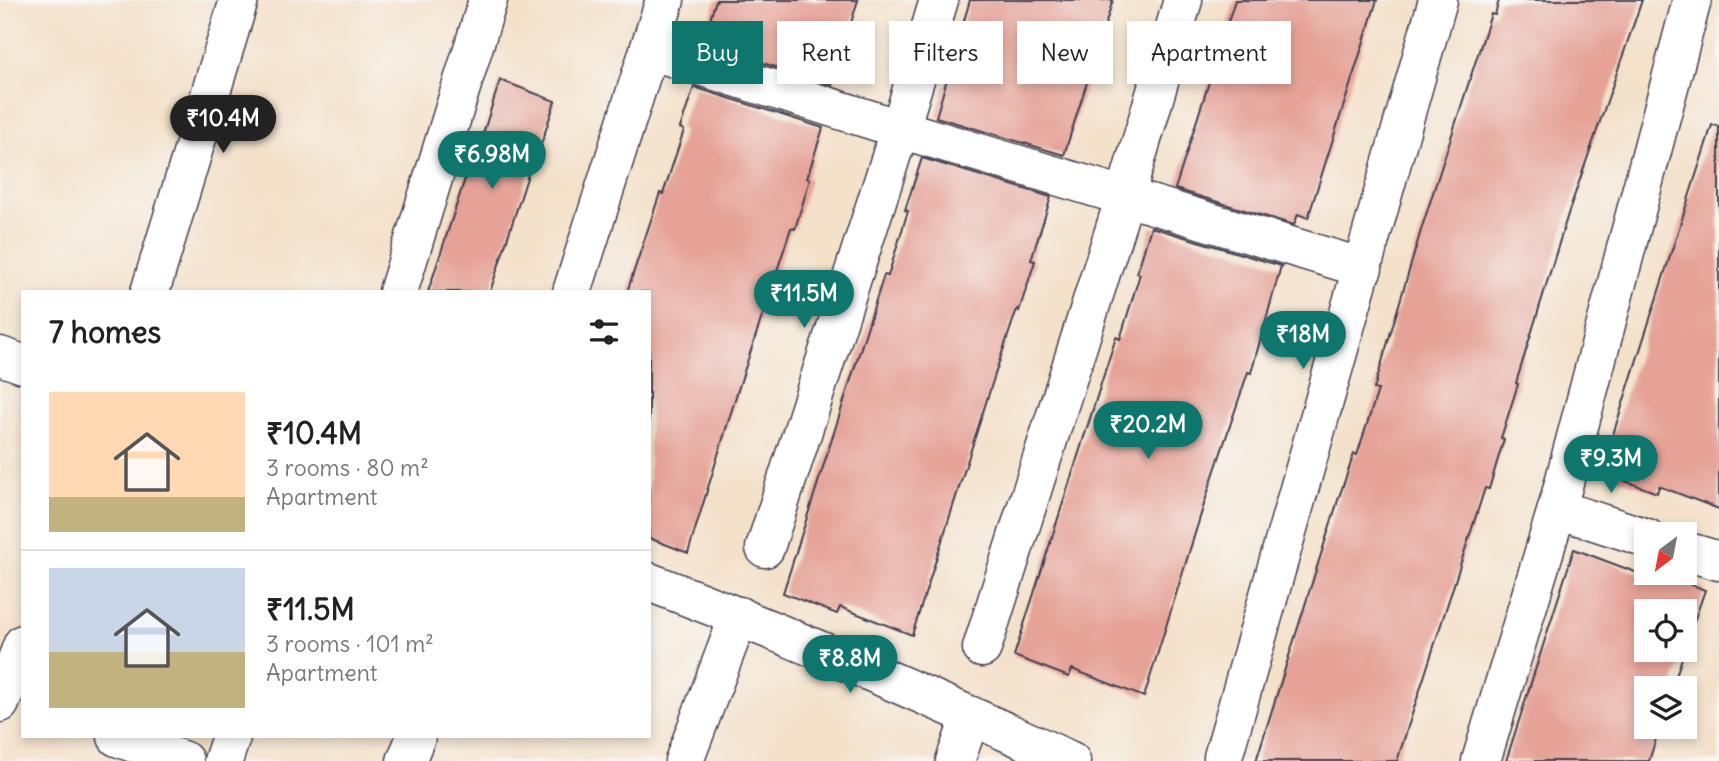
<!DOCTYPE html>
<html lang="en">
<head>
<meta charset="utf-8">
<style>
  body { margin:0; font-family:Delius,sans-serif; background:#f2f2f2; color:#222; height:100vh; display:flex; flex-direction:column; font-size:26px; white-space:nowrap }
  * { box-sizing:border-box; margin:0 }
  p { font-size:23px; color:#767676 }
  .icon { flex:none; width:38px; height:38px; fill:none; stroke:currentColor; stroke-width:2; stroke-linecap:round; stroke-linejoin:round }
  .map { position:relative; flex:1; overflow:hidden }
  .details { position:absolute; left:21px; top:290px; width:630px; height:448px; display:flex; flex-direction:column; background:#fff; border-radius:0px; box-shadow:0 4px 10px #0003 }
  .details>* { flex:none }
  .hud { position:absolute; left:672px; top:21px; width:665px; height:63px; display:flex; gap:14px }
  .needle { width:46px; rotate:212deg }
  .tools { position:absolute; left:1634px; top:522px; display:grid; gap:14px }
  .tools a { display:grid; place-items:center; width:63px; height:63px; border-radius:0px; background:#fff; box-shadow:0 4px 10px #0003; font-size:35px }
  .price { position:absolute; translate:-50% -60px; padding:0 16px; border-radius:24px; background:#0f766e; color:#fff; font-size:23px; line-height:46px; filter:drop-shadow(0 2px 4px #0008) }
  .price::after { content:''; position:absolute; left:50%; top:42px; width:21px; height:16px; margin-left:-10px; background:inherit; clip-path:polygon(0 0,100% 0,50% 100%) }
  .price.selected { background:#222; color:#fff }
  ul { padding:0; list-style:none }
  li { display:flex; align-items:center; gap:21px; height:175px; padding:0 28px }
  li+li { border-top:2px solid #e0e0e0 }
  li span { display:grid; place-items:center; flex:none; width:196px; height:140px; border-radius:0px; color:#555 }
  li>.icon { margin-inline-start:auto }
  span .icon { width:84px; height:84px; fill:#fffc; stroke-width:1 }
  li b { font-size:30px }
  h2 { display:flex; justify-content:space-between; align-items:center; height:84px; padding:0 28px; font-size:30px }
  .pill { padding:0 24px; border-radius:0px; background:#fff; box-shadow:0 4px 10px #0003; font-size:24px; line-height:63px }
  .pill.selected { background:#0f766e; color:#fff }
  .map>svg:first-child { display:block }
  .building { fill:#e6a297 }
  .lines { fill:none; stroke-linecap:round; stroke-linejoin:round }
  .minor-casing { stroke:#423f50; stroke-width:41 }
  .minor { stroke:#fff; stroke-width:38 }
</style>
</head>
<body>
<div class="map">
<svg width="1719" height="761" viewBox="0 0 1719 761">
  <rect width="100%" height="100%" fill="#f6f6f2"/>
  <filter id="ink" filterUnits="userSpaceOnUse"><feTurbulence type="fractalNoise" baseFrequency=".0143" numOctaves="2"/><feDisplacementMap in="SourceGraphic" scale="14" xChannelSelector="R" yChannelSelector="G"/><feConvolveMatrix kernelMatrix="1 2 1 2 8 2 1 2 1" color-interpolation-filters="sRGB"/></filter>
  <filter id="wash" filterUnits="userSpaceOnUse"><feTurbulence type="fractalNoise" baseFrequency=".00686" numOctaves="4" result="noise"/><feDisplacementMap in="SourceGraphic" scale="28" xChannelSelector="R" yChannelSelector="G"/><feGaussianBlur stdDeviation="1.57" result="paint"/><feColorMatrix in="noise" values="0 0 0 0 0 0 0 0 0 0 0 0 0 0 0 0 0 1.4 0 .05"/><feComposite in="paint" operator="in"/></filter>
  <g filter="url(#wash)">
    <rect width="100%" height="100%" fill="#f4e1ca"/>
    <g id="blocks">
      <g class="building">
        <polygon points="716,0 858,0 832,85 707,45 708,43 703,42"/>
        <polygon points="970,0 1113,0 1064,155 936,117"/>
        <polygon points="1235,0 1377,0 1308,218 1298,214 1294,225 1175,189"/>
        <polygon points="1499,0 1642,0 1568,214 1516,383 1518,384 1501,438 1504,439 1489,489 1485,488 1397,761 1256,761 1339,497 1354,454 1357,455 1378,390 1374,389 1422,227 1491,14 1495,15"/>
        <polygon points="500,80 555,101 539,151 536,150 490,292 428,292 479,136 482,137"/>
        <polygon points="694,87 823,128 807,178 810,179 795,229 791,228 737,393 688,553 649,538 649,292 627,292 660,193 663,194 684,130 680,128"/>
        <polygon points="1712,125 1719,126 1719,509 1659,486 1657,493 1601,472"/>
        <polygon points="922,158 1051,197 1031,260 1035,261 1019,311 1017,309 998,365 912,635 840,607 837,614 783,593 884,275 888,276 908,211 905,210"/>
        <polygon points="1151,227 1281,266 1251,373 1248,372 1211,482 1144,697 1072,669 1069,677 1014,656 1116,337 1120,339 1140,274 1137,273"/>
        <polygon points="1574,549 1635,572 1660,572 1705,590 1685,647 1685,611 1647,611 1647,649 1685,649 1672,688 1647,688 1647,726 1660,726 1649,761 1506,761"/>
      </g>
    </g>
  </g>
  <g filter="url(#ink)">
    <use href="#blocks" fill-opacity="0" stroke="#423f50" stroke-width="2"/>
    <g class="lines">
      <defs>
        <g id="minor">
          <polyline points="649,50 900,129 1363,268"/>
          <polyline points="150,292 239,0"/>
          <polyline points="398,292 488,0"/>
          <polyline points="572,292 665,0"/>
          <polyline points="0,356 23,364"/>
          <polyline points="1557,509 1647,538"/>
          <polyline points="765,548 900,129 939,0"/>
          <polyline points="1685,551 1719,561"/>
          <path d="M 649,582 C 792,636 932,698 1071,761"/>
          <polyline points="982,648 1125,197 1183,0"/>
          <polyline points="0,703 23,644"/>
          <polyline points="117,737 184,761"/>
          <polyline points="1223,757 1438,0"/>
          <polyline points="223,761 231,737"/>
          <polyline points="406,761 416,737"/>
          <polyline points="684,761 739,616"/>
          <polyline points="955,761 971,716"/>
          <polyline points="1481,761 1557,509 1692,0"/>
        </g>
      </defs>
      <use href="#minor" class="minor-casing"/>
      <use href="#minor" class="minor"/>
    </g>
  </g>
</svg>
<div class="tools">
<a><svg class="needle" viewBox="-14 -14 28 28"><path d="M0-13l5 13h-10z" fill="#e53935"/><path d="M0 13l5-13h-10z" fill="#767676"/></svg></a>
<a><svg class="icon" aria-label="locate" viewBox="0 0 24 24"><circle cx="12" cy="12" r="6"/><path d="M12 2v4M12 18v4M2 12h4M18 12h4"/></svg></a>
<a><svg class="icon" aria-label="layers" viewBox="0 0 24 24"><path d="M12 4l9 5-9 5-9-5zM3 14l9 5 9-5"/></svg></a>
</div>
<b class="price selected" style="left:223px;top:155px">₹10.4M</b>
<b class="price" style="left:492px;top:191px">₹6.98M</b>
<b class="price" style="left:804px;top:330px">₹11.5M</b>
<b class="price" style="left:1303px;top:371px">₹18M</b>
<b class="price" style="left:1148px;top:461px">₹20.2M</b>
<b class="price" style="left:1611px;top:495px">₹9.3M</b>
<b class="price" style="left:850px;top:695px">₹8.8M</b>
<div class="hud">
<a class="pill selected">Buy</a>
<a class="pill">Rent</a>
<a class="pill">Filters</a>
<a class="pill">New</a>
<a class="pill">Apartment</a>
</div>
<section class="details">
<h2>7 homes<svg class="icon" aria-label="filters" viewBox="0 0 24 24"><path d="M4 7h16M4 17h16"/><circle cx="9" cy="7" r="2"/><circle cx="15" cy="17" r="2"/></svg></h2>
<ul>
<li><span style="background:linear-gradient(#ffd9b3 75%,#c2b280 0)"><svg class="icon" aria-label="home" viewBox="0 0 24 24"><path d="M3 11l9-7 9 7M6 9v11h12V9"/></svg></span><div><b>₹10.4M</b><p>3 rooms · 80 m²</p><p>Apartment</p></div></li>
<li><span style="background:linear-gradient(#c9d6e8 60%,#c2b280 0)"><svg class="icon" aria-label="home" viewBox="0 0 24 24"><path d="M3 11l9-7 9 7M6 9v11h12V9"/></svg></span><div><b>₹11.5M</b><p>3 rooms · 101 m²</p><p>Apartment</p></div></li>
</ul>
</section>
</div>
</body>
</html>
